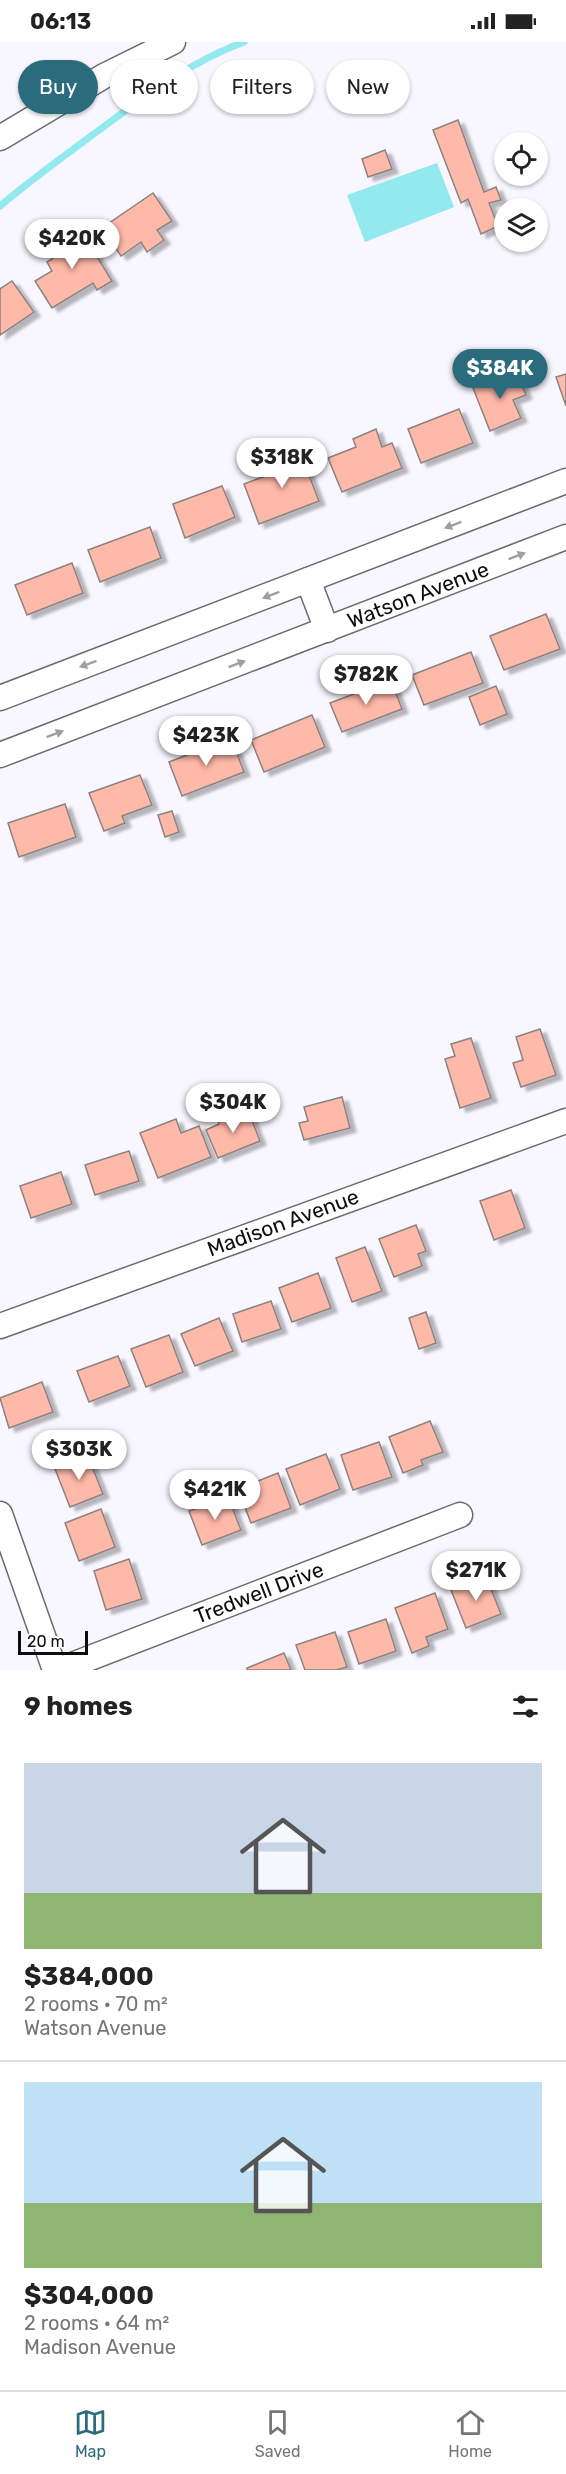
<!DOCTYPE html>
<html lang="en">
<head>
<meta charset="utf-8">
<style>
  body { margin:0; font-family:Rubik,sans-serif; background:#f6f6f6; color:#222; height:100vh; display:flex; flex-direction:column; font-size:22px; white-space:nowrap }
  * { box-sizing:border-box; margin:0 }
  p { font-size:20px; color:#767676 }
  .icon { flex:none; width:33px; height:33px; fill:none; stroke:currentColor; stroke-width:2; stroke-linecap:round; stroke-linejoin:round }
  .map { position:relative; height:1628px; overflow:hidden }
  .sheet { display:flex; flex-direction:column; background:#fff; flex:1 }
  .sheet>* { flex:none }
  .guide { position:absolute; left:18px; top:18px; width:531px; height:54px; display:flex; gap:12px }
  .controls { position:absolute; left:494px; top:90px; display:grid; gap:12px }
  .controls a { display:grid; place-items:center; width:54px; height:54px; border-radius:50%; background:#fff; box-shadow:0 2px 4px #0004; font-size:30px }
  .scale { position:absolute; left:18px; bottom:15px; width:70px; box-sizing:border-box; padding-left:6px; border:3px solid #0e0e10; border-top:0; font-size:16px; line-height:21px; white-space:nowrap; color:#0e0e10; -webkit-text-stroke:4px #fff; paint-order:stroke }
  .price { position:absolute; translate:-50% -51px; padding:0 14px; border-radius:21px; background:#fff; color:#222; font-size:20px; line-height:39px; filter:drop-shadow(0 2px 3px #0008) }
  .price::after { content:''; position:absolute; left:50%; top:36px; width:18px; height:14px; margin-left:-9px; background:inherit; clip-path:polygon(0 0,100% 0,50% 100%) }
  .price.active { background:#2a6c7e; color:#fff }
  ul { padding:0; list-style:none }
  li { display:grid; align-content:center; gap:12px; height:318px; padding:0 24px }
  li+li { border-top:2px solid #e0e0e0 }
  li span { display:grid; place-items:center; height:186px; border-radius:0px; color:#555 }
  li>.icon { margin-inline-start:auto }
  span .icon { width:108px; height:108px; fill:#fffc; stroke-width:1 }
  li b { font-size:26px }
  h2 { display:flex; justify-content:space-between; align-items:center; height:72px; padding:0 24px; font-size:26px }
  .chip { padding:0 21px; border-radius:27px; background:#fff; box-shadow:0 2px 4px #0004; font-size:21px; line-height:54px }
  .chip.active { background:#2a6c7e; color:#fff }
  .status { display:flex; justify-content:space-between; align-items:center; height:42px; padding:0 30px; background:#fff; direction:ltr }
  .status svg { height:16px; fill:currentColor }
  .tab-bar { display:flex; justify-content:space-around; align-items:center; height:84px; border-top:2px solid #e0e0e0; background:#fff; font-size:16px; color:#767676 }
  .tab-bar a { display:grid; justify-items:center; gap:3px }
  .tab-bar .active { color:#2a6c7e }
  .map>svg:first-child { display:block }
  .water { fill:#92eaee }
  .lines { fill:none; stroke-linecap:round; stroke-linejoin:round }
  .stream { stroke:#92eaee; stroke-width:7 }
  .building { fill:#ffb9a9; stroke:#8c8381; stroke-width:1.5; filter:url(#shadow) }
  .minor-casing { stroke:#6b6a71; stroke-width:27 }
  .minor { stroke:#fff; stroke-width:24 }
  .oneway { fill:#9f9f9f }
  .labels { text-anchor:middle; stroke-width:5; stroke-linejoin:round; paint-order:stroke }
  .street-label { font-size:21px; fill:#0e0e10; stroke:#fff }
</style>
</head>
<body>
<div class="status"><b>06:13</b><svg viewBox="0 0 49 12"><path d="M0 12V9h3v3zM5 12V6h3v6zM10 12V3h3v9zM15 12V0h3v12zM26 1h20v11H26zM47 4h2v5h-2z"/></svg></div>
<div class="map">
<svg width="566" height="1628" viewBox="0 0 566 1628">
  <defs>
    <filter id="shadow"><feDropShadow dx="6" dy="4" stdDeviation="1.5" flood-color="#0004"/></filter>
  </defs>
  <rect width="100%" height="100%" fill="#f8f6fe"/>
  <polygon class="water" points="437,121 454,165 365,200 347,153"/>
  <g class="lines">
    <path class="stream" d="M 0,164 C 33,136 68,111 102,86 C 148,52 190,20 244,0"/>
  </g>
  <g class="building">
    <polygon points="458,78 484,150 496,145 501,158 489,161 498,184 481,192 468,157 461,161 433,88"/>
    <polygon points="385,108 392,127 368,135 362,117"/>
    <polygon points="153,151 172,179 157,188 164,198 147,210 141,200 121,214 102,186"/>
    <polygon points="80,187 112,239 97,248 93,241 52,266 35,239 52,229 47,220 61,211 55,202"/>
    <polygon points="12,239 34,270 0,293 0,247"/>
    <polygon points="516,329 526,353 513,358 521,376 490,389 473,346"/>
    <polygon points="566,332 566,364 556,335"/>
    <polygon points="459,367 473,401 421,421 408,387"/>
    <polygon points="376,387 382,405 392,401 402,426 342,450 328,416 356,405 353,397"/>
    <polygon points="299,408 319,459 259,482 244,442 273,431 269,421"/>
    <polygon points="222,444 235,475 185,496 173,462"/>
    <polygon points="150,485 161,516 100,540 88,508"/>
    <polygon points="72,521 83,551 27,573 15,543"/>
    <polygon points="546,572 560,607 504,628 490,594"/>
    <polygon points="471,610 483,641 424,663 412,633"/>
    <polygon points="391,638 402,667 342,690 330,661"/>
    <polygon points="496,644 507,672 480,683 469,655"/>
    <polygon points="312,673 325,705 264,730 251,698"/>
    <polygon points="231,696 244,730 182,754 169,720"/>
    <polygon points="140,733 152,763 122,774 125,781 104,789 89,751"/>
    <polygon points="65,762 76,795 19,815 8,781"/>
    <polygon points="172,769 179,790 165,795 158,773"/>
    <polygon points="540,987 556,1033 521,1045 513,1021 523,1018 516,995"/>
    <polygon points="471,996 491,1056 460,1066 445,1017 455,1014 451,1002"/>
    <polygon points="342,1055 350,1086 304,1098 299,1081 308,1079 304,1065"/>
    <polygon points="228,1071 231,1078 249,1071 260,1099 218,1116 206,1088 219,1082 217,1075"/>
    <polygon points="176,1077 181,1091 199,1084 211,1115 158,1136 140,1091"/>
    <polygon points="129,1109 139,1139 95,1153 85,1123"/>
    <polygon points="61,1130 72,1162 31,1176 20,1144"/>
    <polygon points="511,1148 525,1186 494,1198 480,1159"/>
    <polygon points="416,1183 426,1209 418,1212 422,1224 394,1235 379,1197"/>
    <polygon points="365,1205 382,1249 352,1260 336,1216"/>
    <polygon points="318,1231 331,1266 292,1280 279,1246"/>
    <polygon points="271,1259 281,1287 242,1300 233,1272"/>
    <polygon points="426,1270 436,1301 419,1307 409,1276"/>
    <polygon points="219,1276 233,1309 195,1324 181,1292"/>
    <polygon points="169,1293 183,1330 146,1345 131,1307"/>
    <polygon points="118,1314 130,1344 89,1360 77,1329"/>
    <polygon points="42,1340 53,1370 9,1386 0,1356"/>
    <polygon points="430,1379 443,1410 421,1418 423,1423 403,1431 389,1395"/>
    <polygon points="379,1400 392,1435 353,1448 341,1413"/>
    <polygon points="326,1412 340,1447 300,1463 286,1427"/>
    <polygon points="88,1414 103,1452 70,1465 55,1427"/>
    <polygon points="278,1431 291,1466 251,1481 238,1447"/>
    <polygon points="228,1455 241,1488 202,1503 189,1469"/>
    <polygon points="101,1467 115,1505 79,1519 65,1481"/>
    <polygon points="129,1517 142,1557 106,1568 94,1529"/>
    <polygon points="486,1534 501,1572 466,1586 451,1548"/>
    <polygon points="435,1551 448,1587 426,1595 429,1604 412,1611 395,1566"/>
    <polygon points="386,1577 396,1609 359,1622 348,1590"/>
    <polygon points="335,1590 347,1625 336,1628 305,1628 296,1603"/>
    <polygon points="284,1611 291,1628 247,1628 247,1626"/>
  </g>
  <g class="lines">
    <defs>
      <g id="minor">
        <polyline points="0,96 104,34 173,0"/>
        <polyline points="308,538 327,588"/>
        <polyline points="0,656 566,439"/>
        <polyline points="0,713 566,495"/>
        <polyline points="0,1284 566,1079"/>
        <polyline points="0,1472 55,1628"/>
        <polyline points="59,1628 460,1473"/>
      </g>
    </defs>
    <use href="#minor" class="minor-casing"/>
    <use href="#minor" class="minor"/>
  </g>
  <defs><path id="oneway-solid" d="M-6-.8H1V-3.2L6.5 0L1 3.2V.8H-6Z" transform="scale(1.5)"/></defs>
  <g class="oneway">
    <use href="#oneway-solid" transform="translate(453 483) rotate(159)"/>
    <use href="#oneway-solid" transform="translate(517 514) rotate(-21)"/>
    <use href="#oneway-solid" transform="translate(271 553) rotate(159)"/>
    <use href="#oneway-solid" transform="translate(88 622) rotate(160)"/>
    <use href="#oneway-solid" transform="translate(237 622) rotate(-21)"/>
    <use href="#oneway-solid" transform="translate(55 692) rotate(-21)"/>
  </g>
  <g class="labels">
    <g class="street-label">
      <text transform="translate(418 553) rotate(-21)" y="7">Watson Avenue</text>
      <text transform="translate(283 1181) rotate(-20)" y="7">Madison Avenue</text>
      <text transform="translate(259 1551) rotate(-21)" y="7">Tredwell Drive</text>
    </g>
  </g>
</svg>
<div class="controls">
<a><svg class="icon" aria-label="locate" viewBox="0 0 24 24"><circle cx="12" cy="12" r="6"/><path d="M12 2v4M12 18v4M2 12h4M18 12h4"/></svg></a>
<a><svg class="icon" aria-label="layers" viewBox="0 0 24 24"><path d="M12 4l9 5-9 5-9-5zM3 14l9 5 9-5"/></svg></a>
</div>
<div class="scale">20 m</div>
<b class="price" style="left:72px;top:228px">$420K</b>
<b class="price active" style="left:500px;top:358px">$384K</b>
<b class="price" style="left:282px;top:447px">$318K</b>
<b class="price" style="left:366px;top:664px">$782K</b>
<b class="price" style="left:206px;top:725px">$423K</b>
<b class="price" style="left:233px;top:1092px">$304K</b>
<b class="price" style="left:79px;top:1439px">$303K</b>
<b class="price" style="left:215px;top:1479px">$421K</b>
<b class="price" style="left:476px;top:1560px">$271K</b>
<div class="guide">
<a class="chip active">Buy</a>
<a class="chip">Rent</a>
<a class="chip">Filters</a>
<a class="chip">New</a>
</div>
</div>
<section class="sheet">
<h2>9 homes<svg class="icon" aria-label="filters" viewBox="0 0 24 24"><path d="M4 7h16M4 17h16"/><circle cx="9" cy="7" r="2"/><circle cx="15" cy="17" r="2"/></svg></h2>
<ul>
<li><span style="background:linear-gradient(#c9d6e8 70%,#8fb573 0)"><svg class="icon" aria-label="home" viewBox="0 0 24 24"><path d="M3 11l9-7 9 7M6 9v11h12V9"/></svg></span><div><b>$384,000</b><p>2 rooms · 70 m²</p><p>Watson Avenue</p></div></li>
<li><span style="background:linear-gradient(#bfe0f5 65%,#8fb573 0)"><svg class="icon" aria-label="home" viewBox="0 0 24 24"><path d="M3 11l9-7 9 7M6 9v11h12V9"/></svg></span><div><b>$304,000</b><p>2 rooms · 64 m²</p><p>Madison Avenue</p></div></li>
</ul>
</section>
<nav class="tab-bar">
<a class="active"><svg class="icon" aria-label="map" viewBox="0 0 24 24"><path d="M3 6l6-2 6 2 6-2v14l-6 2-6-2-6 2zM9 4v14M15 6v14"/></svg>Map</a>
<a><svg class="icon" aria-label="saved" viewBox="0 0 24 24"><path d="M7 4h10v16l-5-4-5 4z"/></svg>Saved</a>
<a><svg class="icon" aria-label="home" viewBox="0 0 24 24"><path d="M3 11l9-7 9 7M6 9v11h12V9"/></svg>Home</a>
</nav>
</body>
</html>
